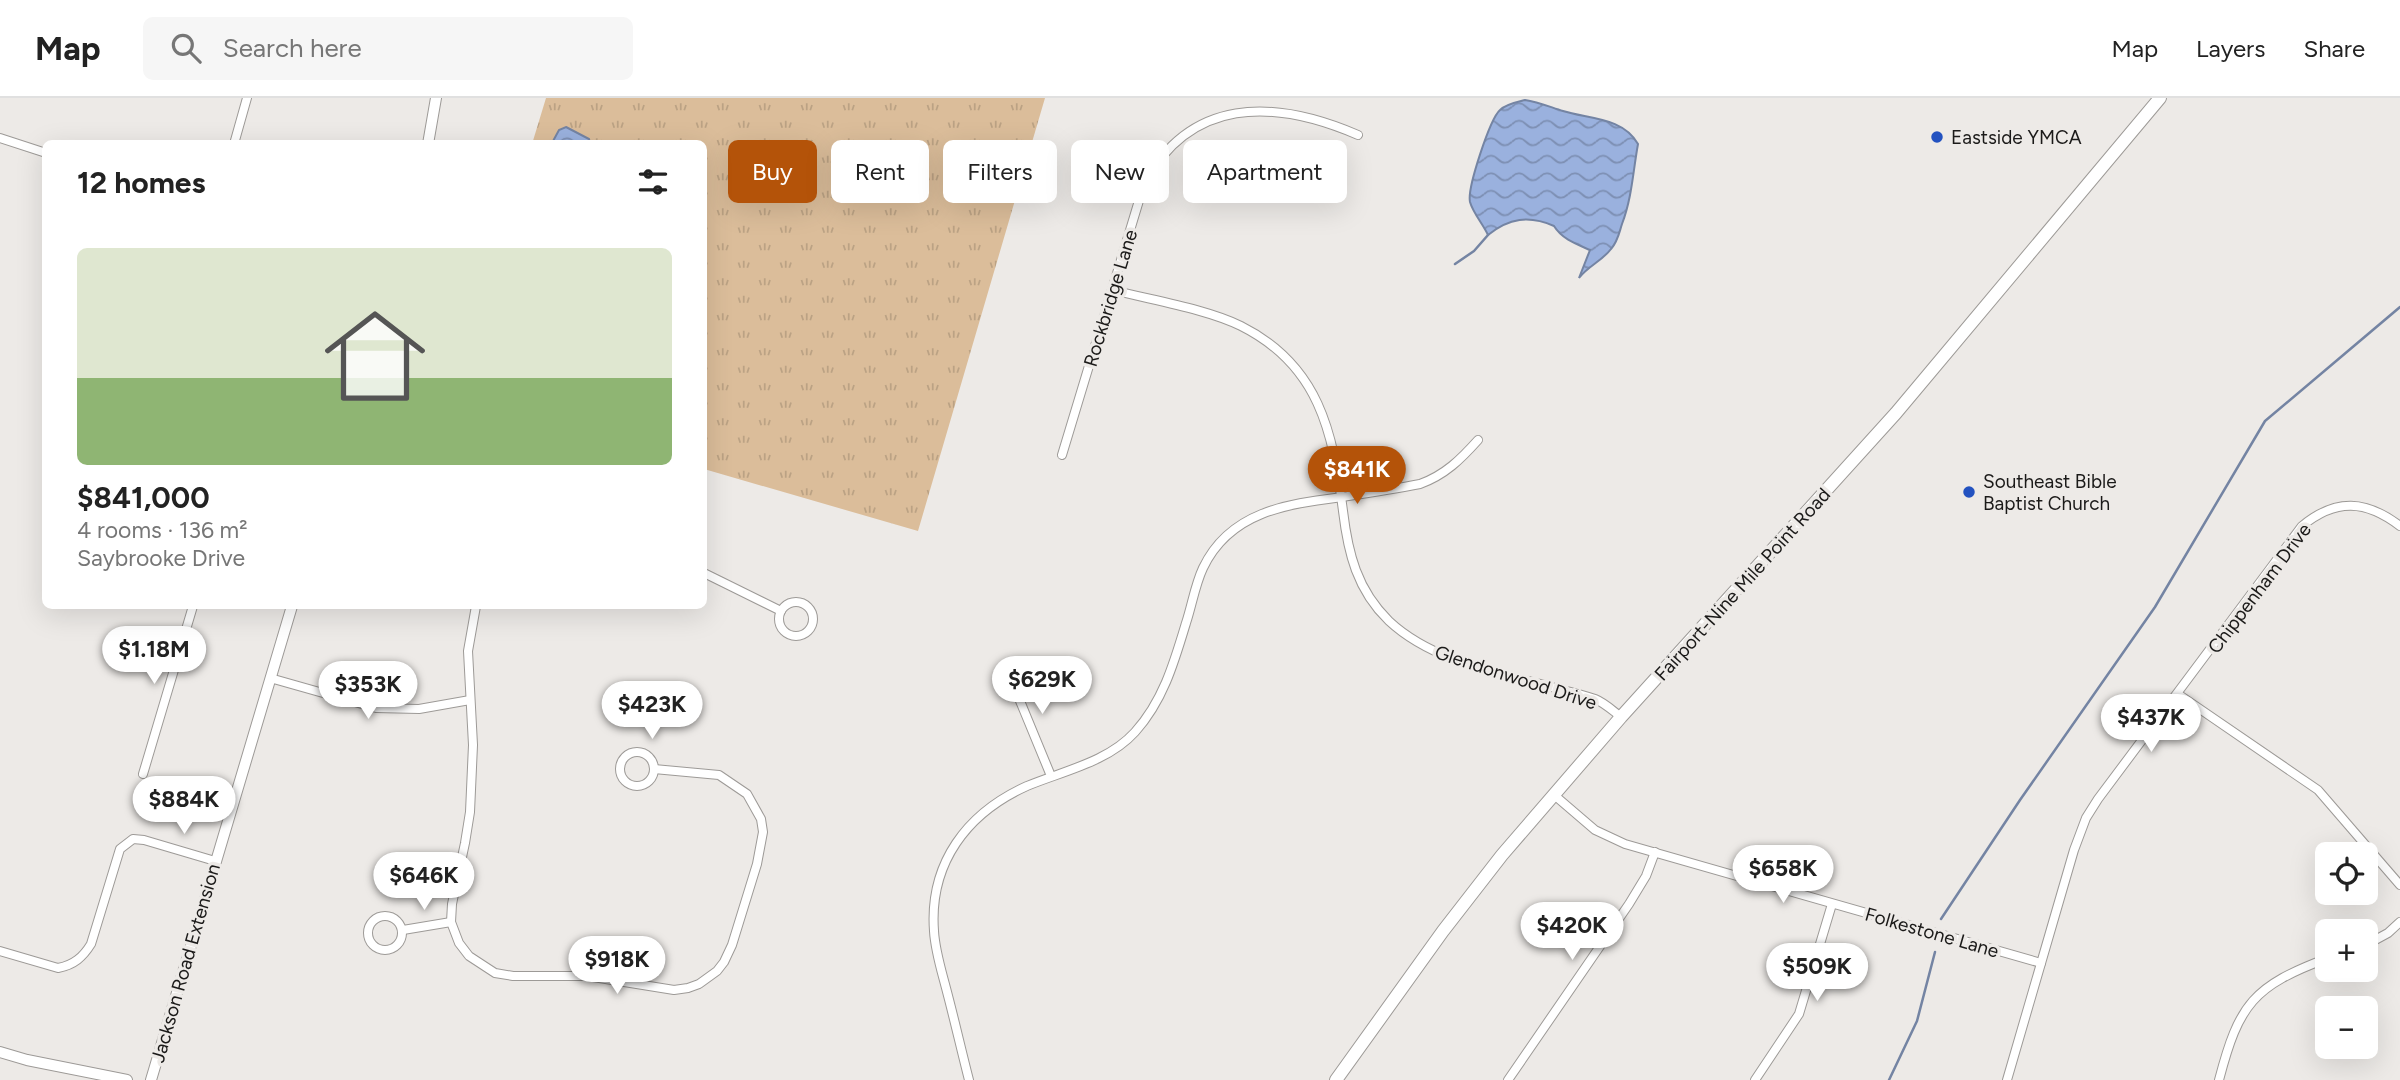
<!DOCTYPE html>
<html lang="en">
<head>
<meta charset="utf-8">
<style>
  body { margin:0; font-family:Figtree,sans-serif; background:#f6f6f6; color:#222; height:100vh; display:flex; flex-direction:column; font-size:26px; white-space:nowrap }
  * { box-sizing:border-box; margin:0 }
  p { font-size:23px; color:#767676 }
  .icon { flex:none; width:38px; height:38px; fill:none; stroke:currentColor; stroke-width:2; stroke-linecap:round; stroke-linejoin:round }
  .map { position:relative; flex:1; overflow:hidden }
  .drawer { position:absolute; left:42px; top:42px; width:665px; height:469px; display:flex; flex-direction:column; background:#fff; border-radius:10px; box-shadow:0 7px 28px #0002 }
  .drawer>* { flex:none }
  .hud { position:absolute; left:728px; top:42px; width:665px; height:63px; display:flex; gap:14px }
  .tools { position:absolute; left:2315px; top:744px; display:grid; gap:14px }
  .tools a { display:grid; place-items:center; width:63px; height:63px; border-radius:10px; background:#fff; box-shadow:0 7px 28px #0002; font-size:35px }
  .price { position:absolute; translate:-50% -60px; padding:0 16px; border-radius:24px; background:#fff; color:#222; font-size:23px; line-height:46px; filter:drop-shadow(0 2px 4px #0008) }
  .price::after { content:''; position:absolute; left:50%; top:42px; width:21px; height:16px; margin-left:-10px; background:inherit; clip-path:polygon(0 0,100% 0,50% 100%) }
  .price.selected { background:#b45309; color:#fff }
  ul { padding:0; list-style:none }
  li { display:grid; align-content:center; gap:14px; height:371px; padding:0 35px }
  li span { display:grid; place-items:center; height:217px; border-radius:10px; color:#555 }
  li>.icon { margin-inline-start:auto }
  span .icon { width:126px; height:126px; fill:#fffc; stroke-width:1 }
  li b { font-size:30px }
  h2 { display:flex; justify-content:space-between; align-items:center; height:84px; padding:0 35px; font-size:30px }
  .pill { padding:0 24px; border-radius:10px; background:#fff; box-shadow:0 7px 28px #0002; font-size:24px; line-height:63px }
  .pill.selected { background:#b45309; color:#fff }
  header { display:flex; align-items:center; gap:42px; box-sizing:border-box; height:98px; padding:0 35px; background:#fff; border-bottom:2px solid #e0e0e0 }
  header strong { font-size:33px }
  nav { display:flex; gap:38px; margin-inline-start:auto; font-size:24px }
  .search { width:490px; height:63px; background:#f6f6f6; display:flex; align-items:center; gap:18px; box-sizing:border-box; padding:0 24px; border-radius:10px; color:#767676; font-size:26px }
  .map>svg:first-child { display:block }
  .grass { fill:url(#grass-tufts) }
  .water { fill:url(#water-waves); stroke:#7484a3; stroke-width:2 }
  .lines { fill:none; stroke-linecap:round; stroke-linejoin:round }
  .stream { stroke:#7484a3; stroke-width:2.5 }
  .street-casing { stroke:#9d9a97; stroke-width:10 }
  .secondary-casing { stroke:#9d9a97; stroke-width:12 }
  .primary-casing { stroke:#9d9a97; stroke-width:14 }
  .street { stroke:#fff; stroke-width:8 }
  .secondary { stroke:#fff; stroke-width:10 }
  .primary { stroke:#fff; stroke-width:12 }
  .poi-dot { fill:#2352c0; stroke:#edeae7; stroke-width:2.5 }
  .labels { text-anchor:middle; stroke-width:7; stroke-linejoin:round; paint-order:stroke }
  .poi-label { font-size:19px; fill:#1b1a19; stroke:#edeae7; text-anchor:start }
  .street-label { font-size:19px; fill:#1b1a19; stroke:#edeae7 }
</style>
</head>
<body>
<header>
<strong>Map</strong>
<div class="search"><svg class="icon" aria-label="search" viewBox="0 0 24 24"><circle cx="10" cy="10" r="6"/><path d="M15 15l6 6"/></svg>Search here</div>
<nav><a>Map</a><a>Layers</a><a>Share</a></nav>
</header>
<div class="map">
<svg width="2400" height="982" viewBox="0 0 2400 982">
  <defs>
    <pattern id="grass-tufts" width="24" height="20" patternUnits="userSpaceOnUse" patternTransform="scale(1.75)"><rect width="24" height="20" fill="#dbbd9a"/><path d="M3 7l-1-3M5 7V3M7 7l1-3M15 17l-1-3M17 17v-4M19 17l1-3" fill="none" stroke="#bba284"/></pattern>
    <pattern id="water-waves" width="16" height="10" patternUnits="userSpaceOnUse" patternTransform="scale(1.75)"><rect width="16" height="10" fill="#9ab1de"/><path d="M0 5q4-4 8 0t8 0" fill="none" stroke="#7d8fb3"/></pattern>
  </defs>
  <rect width="100%" height="100%" fill="#edeae7"/>
  <polygon class="grass" points="546,0 1045,0 918,433 704,371 704,46 532,46"/>
  <g class="water">
    <path d="M 1525,2 C 1538,4 1550,9 1563,13 C 1588,21 1623,19 1638,46 C 1633,73 1632,100 1622,126 C 1619,135 1618,143 1611,151 C 1602,163 1588,168 1579,180 L 1590,152 C 1576,146 1562,141 1554,128 C 1529,117 1509,120 1488,137 C 1483,126 1473,115 1470,104 C 1467,90 1490,21 1500,12 C 1506,6 1517,4 1525,2 Z"/>
    <polygon points="566,29 589,41 590,45 552,45 559,32"/>
  </g>
  <g class="lines">
    <g class="stream">
      <polyline points="1455,166 1474,153 1488,137"/>
      <polyline points="1941,821 2020,702 2155,509 2265,323 2400,209"/>
      <polyline points="1889,982 1917,923 1935,854"/>
    </g>
    <defs>
      <g id="street">
        <polyline points="0,40 46,55"/>
        <polyline points="234,46 247,0"/>
        <path d="M 1113,192 C 1151,202 1207,211 1241,228 C 1319,267 1333,334 1343,413 C 1348,455 1357,492 1389,523 C 1434,565 1502,575 1559,591 C 1571,594 1584,597 1595,601 C 1605,605 1613,613 1621,619"/>
        <path d="M 1062,357 L 1144,86 C 1190,0 1272,0 1358,37"/>
        <polyline points="704,475 781,513"/>
        <circle cx="796" cy="521" r="17"/>
        <polyline points="476,508 468,553 473,647 470,714 465,745 452,806 451,824 459,845 469,858 495,875 513,878 587,878 674,892 688,890 699,886 717,873 724,864 732,847 757,766 763,734 761,721 747,696 719,677 654,671"/>
        <polyline points="1006,569 1051,678"/>
        <polyline points="270,580 376,610 419,611 470,602"/>
        <polyline points="2178,596 2318,692 2400,787"/>
        <circle cx="637" cy="671" r="17"/>
        <polyline points="143,676 193,508"/>
        <polyline points="1553,696 1595,732 1625,746 2041,865"/>
        <circle cx="385" cy="835" r="17"/>
        <polyline points="403,832 451,824"/>
        <polyline points="2366,847 2388,835 2400,824"/>
        <path d="M 0,853 L 58,870 C 74,867 83,859 91,846 L 120,751 L 133,741 L 144,742 L 215,763"/>
        <path d="M 969,982 C 961,951 954,920 946,890 C 941,871 935,852 934,833 C 929,765 967,715 1027,688 C 1063,673 1108,664 1135,634 C 1163,603 1174,565 1186,525 C 1192,507 1195,487 1203,470 C 1230,413 1288,406 1342,399 C 1368,395 1394,391 1420,386 C 1445,377 1461,361 1478,342"/>
        <polyline points="1508,982 1629,806 1646,778 1655,754"/>
        <polyline points="1755,982 1799,916 1832,806"/>
        <path d="M 2007,982 L 2074,752 L 2086,720 L 2098,701 L 2302,428 C 2336,400 2366,402 2400,428"/>
        <path d="M 2219,982 C 2239,906 2253,888 2328,860"/>
      </g>
      <g id="secondary">
        <polyline points="428,46 436,0"/>
        <polyline points="0,954 27,962 127,982"/>
        <polyline points="151,982 292,508"/>
      </g>
      <polyline id="primary" points="1336,982 1443,833 1502,757 1621,619 1896,315 2160,0"/>
    </defs>
    <use href="#street" class="street-casing"/>
    <use href="#secondary" class="secondary-casing"/>
    <use href="#primary" class="primary-casing"/>
    <use href="#street" class="street"/>
    <use href="#secondary" class="secondary"/>
    <use href="#primary" class="primary"/>
  </g>
  <g class="poi-dot">
    <circle cx="1937" cy="39" r="7"/>
    <circle cx="1969" cy="394" r="7"/>
  </g>
  <g class="labels">
    <g class="poi-label">
      <text x="1951" y="46">Eastside YMCA</text>
      <text x="1983" y="390">Southeast Bible<tspan x="1983" dy="22">Baptist Church</tspan></text>
    </g>
    <g class="street-label">
      <text transform="translate(1110 200) rotate(-73)" y="7">Rockbridge Lane</text>
      <text transform="translate(1742 486) rotate(-48)" y="7">Fairport-Nine Mile Point Road</text>
      <text transform="translate(2259 490) rotate(-53)" y="7">Chippenham Drive</text>
      <text transform="translate(1516 579) rotate(18)" y="7">Glendonwood Drive</text>
      <text transform="translate(1932 834) rotate(16)" y="7">Folkestone Lane</text>
      <text transform="translate(185 865) rotate(-74)" y="7">Jackson Road Extension</text>
    </g>
  </g>
</svg>
<div class="tools">
<a><svg class="icon" aria-label="locate" viewBox="0 0 24 24"><circle cx="12" cy="12" r="6"/><path d="M12 2v4M12 18v4M2 12h4M18 12h4"/></svg></a>
<a>+</a>
<a>−</a>
</div>
<b class="price selected" style="left:1357px;top:408px">$841K</b>
<b class="price" style="left:154px;top:588px">$1.18M</b>
<b class="price" style="left:1042px;top:618px">$629K</b>
<b class="price" style="left:368px;top:623px">$353K</b>
<b class="price" style="left:652px;top:643px">$423K</b>
<b class="price" style="left:2151px;top:656px">$437K</b>
<b class="price" style="left:184px;top:738px">$884K</b>
<b class="price" style="left:1783px;top:807px">$658K</b>
<b class="price" style="left:424px;top:814px">$646K</b>
<b class="price" style="left:1572px;top:864px">$420K</b>
<b class="price" style="left:617px;top:898px">$918K</b>
<b class="price" style="left:1817px;top:905px">$509K</b>
<div class="hud">
<a class="pill selected">Buy</a>
<a class="pill">Rent</a>
<a class="pill">Filters</a>
<a class="pill">New</a>
<a class="pill">Apartment</a>
</div>
<section class="drawer">
<h2>12 homes<svg class="icon" aria-label="filters" viewBox="0 0 24 24"><path d="M4 7h16M4 17h16"/><circle cx="9" cy="7" r="2"/><circle cx="15" cy="17" r="2"/></svg></h2>
<ul>
<li><span style="background:linear-gradient(#dfe7d0 60%,#8fb573 0)"><svg class="icon" aria-label="home" viewBox="0 0 24 24"><path d="M3 11l9-7 9 7M6 9v11h12V9"/></svg></span><div><b>$841,000</b><p>4 rooms · 136 m²</p><p>Saybrooke Drive</p></div></li>
</ul>
</section>
</div>
</body>
</html>
